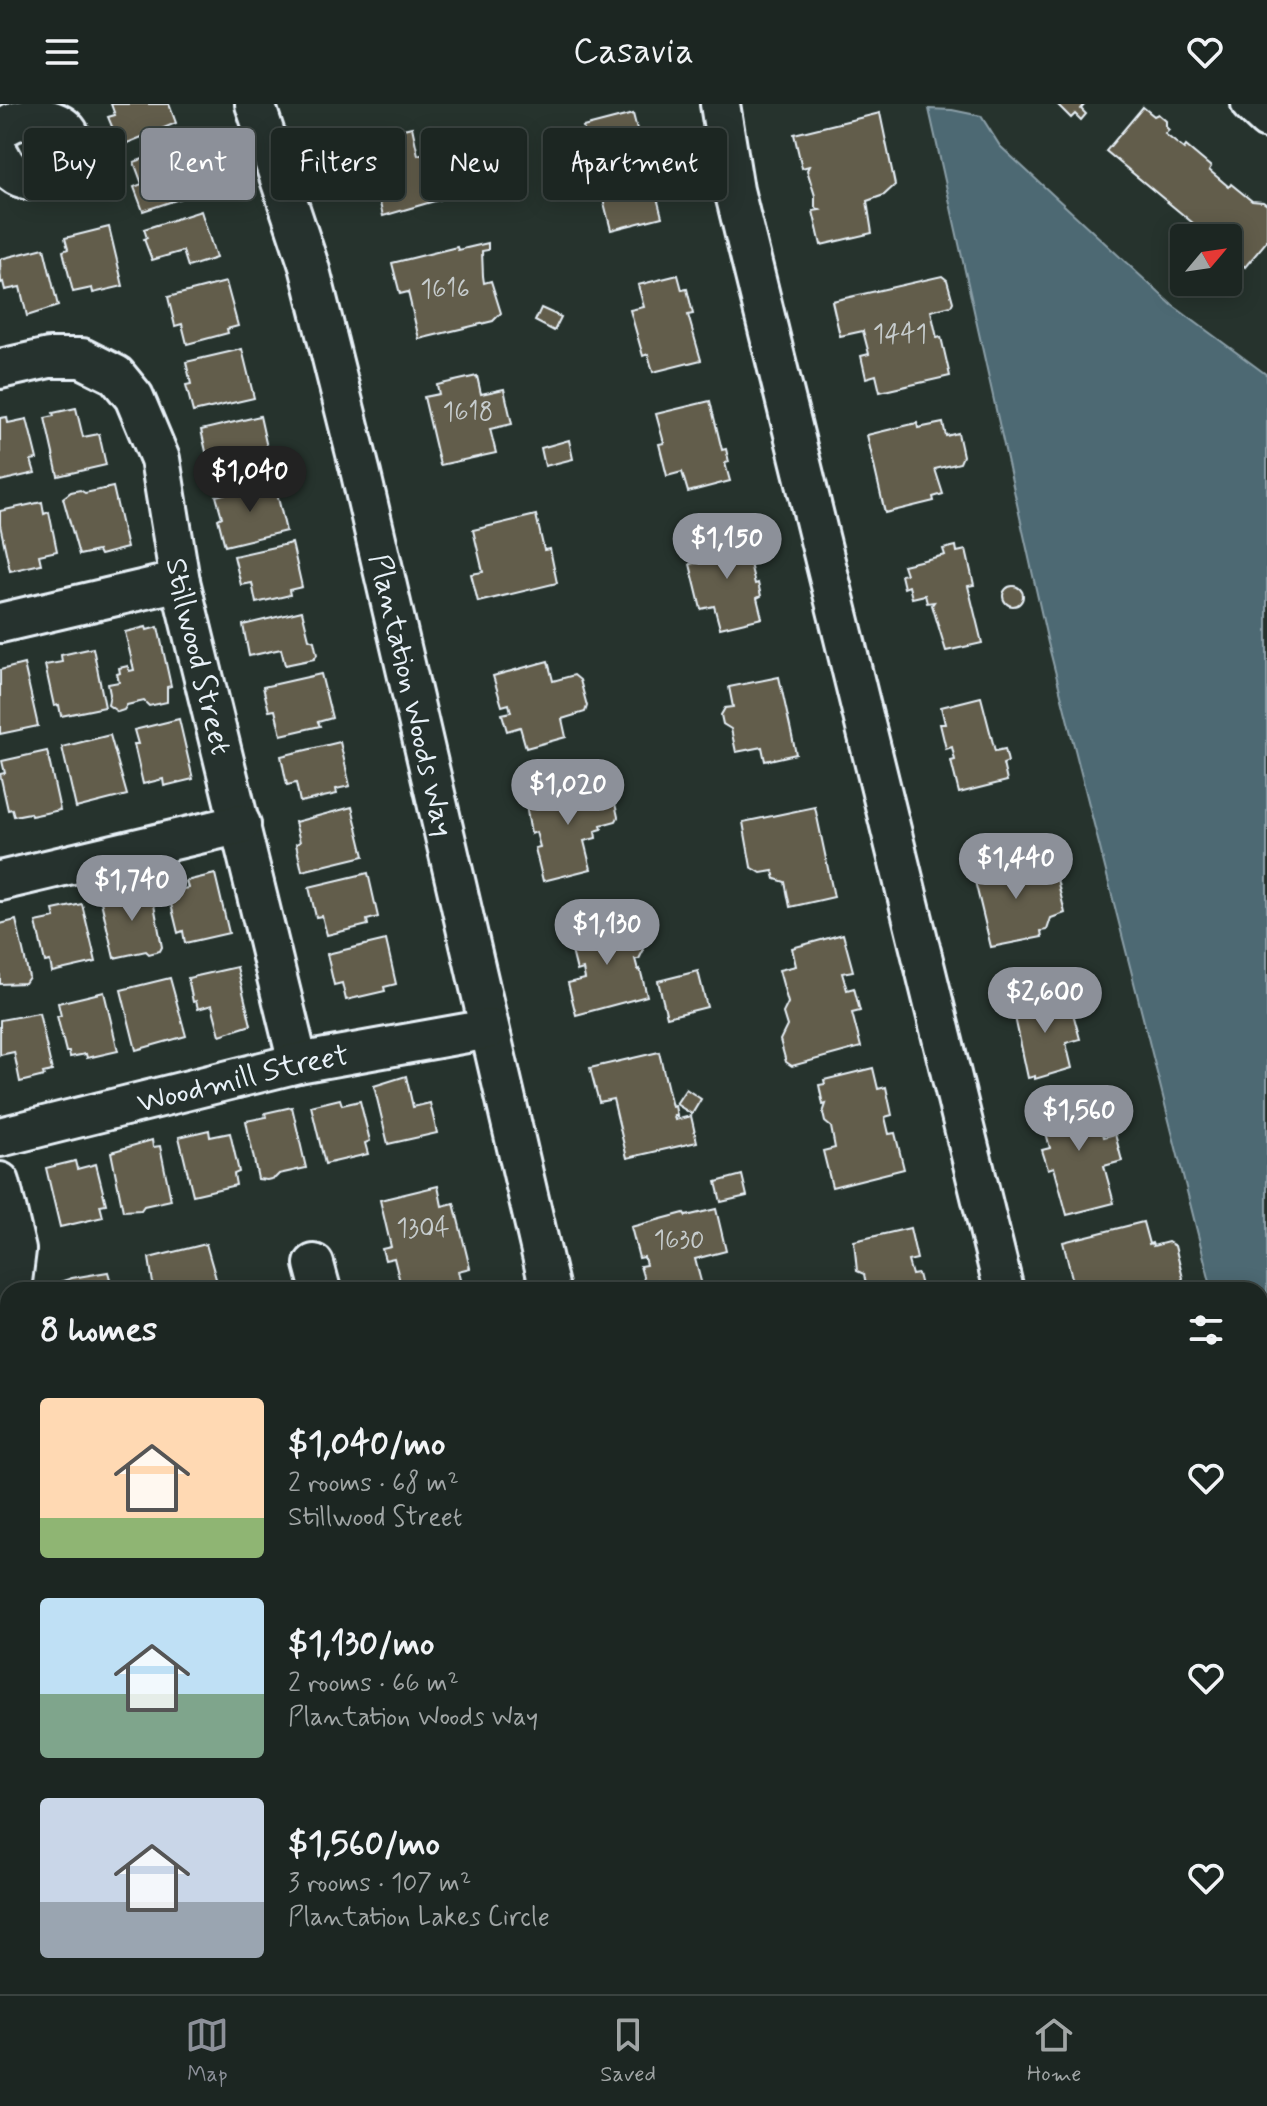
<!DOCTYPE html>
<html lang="en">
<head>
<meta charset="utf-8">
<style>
  body { margin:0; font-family:Mynerve,sans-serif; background:#29322f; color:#f1f3f6; height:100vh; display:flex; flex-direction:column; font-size:30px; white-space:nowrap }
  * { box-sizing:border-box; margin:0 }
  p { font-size:26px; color:#a0a5a5 }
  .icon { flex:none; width:44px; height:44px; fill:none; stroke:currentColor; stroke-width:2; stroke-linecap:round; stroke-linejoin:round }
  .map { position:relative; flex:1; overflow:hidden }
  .details { position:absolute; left:0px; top:1178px; width:1268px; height:712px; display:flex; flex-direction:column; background:#1c2622; border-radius:24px 24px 0 0; box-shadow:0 4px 20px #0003,0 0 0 2px #3a4340 }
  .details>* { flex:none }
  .hud { position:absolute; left:24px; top:24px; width:800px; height:72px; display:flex; gap:16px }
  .needle { width:52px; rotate:61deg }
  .buttons { position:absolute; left:1170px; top:120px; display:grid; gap:16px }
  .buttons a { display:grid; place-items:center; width:72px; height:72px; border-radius:8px; background:#1c2622; box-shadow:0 4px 20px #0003,0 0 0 2px #3a4340; font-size:40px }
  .price { position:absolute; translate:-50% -68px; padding:0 18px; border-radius:28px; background:#8c9099; color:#fff; font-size:26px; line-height:52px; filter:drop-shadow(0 2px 4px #0008) }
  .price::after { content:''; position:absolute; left:50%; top:48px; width:24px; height:18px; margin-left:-12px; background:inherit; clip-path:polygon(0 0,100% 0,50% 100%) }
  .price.on { background:#222; color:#fff }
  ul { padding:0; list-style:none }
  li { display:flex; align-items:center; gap:24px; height:200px; padding:0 40px }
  li span { display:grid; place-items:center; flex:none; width:224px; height:160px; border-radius:8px; color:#555 }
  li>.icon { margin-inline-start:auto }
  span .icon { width:96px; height:96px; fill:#fffc; stroke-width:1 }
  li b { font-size:34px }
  h2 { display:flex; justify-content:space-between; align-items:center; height:96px; padding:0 40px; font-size:34px }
  .tag { padding:0 28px; border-radius:8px; background:#1c2622; box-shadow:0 4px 20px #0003,0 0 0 2px #3a4340; font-size:28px; line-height:72px }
  .tag.on { background:#8c9099; color:#fff }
  header { display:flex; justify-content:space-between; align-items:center; height:104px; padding:0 40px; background:#1c2622; font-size:36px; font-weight:600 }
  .tab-bar { display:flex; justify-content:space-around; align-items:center; height:112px; border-top:2px solid #3a4340; background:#1c2622; font-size:22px; color:#a0a5a5 }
  .tab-bar a { display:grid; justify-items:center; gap:4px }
  .tab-bar .on { color:#8c9099 }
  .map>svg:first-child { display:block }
  .green { fill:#586e52; stroke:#a0b0a5; stroke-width:2 }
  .water { fill:#4d6973; stroke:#8b9fa8; stroke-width:2 }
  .building { fill:#625d4b; stroke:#e8f1f8; stroke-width:2 }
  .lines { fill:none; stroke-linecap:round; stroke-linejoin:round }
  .minor-casing { stroke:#e8f1f8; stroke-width:44 }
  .minor { stroke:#26332d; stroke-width:38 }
  .labels { text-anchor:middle; stroke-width:8; stroke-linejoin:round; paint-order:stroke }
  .number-label { font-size:26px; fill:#c6cccd }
  .street-label { font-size:30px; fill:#e8f1f8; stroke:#26332d }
</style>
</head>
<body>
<header><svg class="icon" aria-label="menu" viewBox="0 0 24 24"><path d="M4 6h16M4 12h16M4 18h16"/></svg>Casavia<svg class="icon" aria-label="heart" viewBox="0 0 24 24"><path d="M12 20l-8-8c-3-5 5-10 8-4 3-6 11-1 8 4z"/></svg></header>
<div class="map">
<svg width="1267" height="1890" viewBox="0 0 1267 1890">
  <rect width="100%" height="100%" fill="#26332d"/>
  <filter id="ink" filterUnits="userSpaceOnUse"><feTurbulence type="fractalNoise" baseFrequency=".0125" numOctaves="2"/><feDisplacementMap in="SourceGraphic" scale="16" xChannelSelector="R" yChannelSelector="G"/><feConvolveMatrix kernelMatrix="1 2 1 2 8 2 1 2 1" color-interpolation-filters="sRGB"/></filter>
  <g filter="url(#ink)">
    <polygon class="green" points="8,1749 8,1882 243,1882 247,1890 0,1890 0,1751"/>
    <polygon class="water" points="929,5 952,6 981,12 1000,42 1172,201 1267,271 1267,1401 1260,1373 1260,1186 1212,1186 1048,539"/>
    <g class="building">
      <polygon points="111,0 169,0 176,19 120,42 108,13 115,11"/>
      <polygon points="1057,0 1085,0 1081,5 1086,10 1081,16 1075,10 1071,14"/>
      <polygon points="1143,3 1154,12 1158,10 1166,17 1166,23 1169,26 1165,30 1184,45 1186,42 1211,63 1209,66 1229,83 1231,80 1252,97 1263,98 1267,101 1267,137 1245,163 1228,148 1228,134 1211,134 1106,47"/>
      <polygon points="880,9 895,81 884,91 867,97 872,129 821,141 813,107 820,106 815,103 815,92 807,66 809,62 802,64 794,30"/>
      <polygon points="633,10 640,37 637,38 640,52 646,51 662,113 611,126 599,79 583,83 576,76 571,57 576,55 571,39 574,35 586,33 583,23"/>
      <polygon points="412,23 418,51 424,49 425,53 442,48 452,92 383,112 378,91 373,93 369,76 374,75 372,66 363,68 355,36"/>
      <polygon points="185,44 200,88 143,107 134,83 142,80 134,58 172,45 174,48"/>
      <polygon points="201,107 216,154 188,163 183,147 152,156 144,135 147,134 144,125"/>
      <polygon points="109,123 123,182 93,189 92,184 73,188 63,147 68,145 65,134"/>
      <polygon points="488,139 488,146 482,147 483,172 484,179 491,177 501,209 493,217 419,235 408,188 400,190 392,159 457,143 458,146"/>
      <polygon points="44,144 58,202 27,212 20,183 5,186 3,178 1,179 0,155"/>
      <polygon points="678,171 682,186 687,185 693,210 688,211 701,256 653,268 648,250 643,252 630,206 644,203 638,181"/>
      <polygon points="942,172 947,176 953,198 951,202 931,207 937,234 941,233 950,272 880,288 876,271 866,274 861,252 869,250 863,227 840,232 832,197"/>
      <polygon points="226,178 238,222 227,225 228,229 187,240 182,220 175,222 168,193"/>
      <polygon points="541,204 561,213 554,227 535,217"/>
      <polygon points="242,245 254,294 193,308 186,281 191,280 186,258"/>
      <polygon points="477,272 481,290 504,285 512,320 490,325 496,349 440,361 424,293 439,290 437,281"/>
      <polygon points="710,297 722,346 726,345 729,358 725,359 730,377 688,388 682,368 667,372 659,340 664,339 656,310"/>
      <polygon points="76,304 83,333 99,330 106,361 58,372 45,314 54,312 53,309"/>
      <polygon points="260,312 270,357 258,360 259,364 219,373 215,354 208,356 201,326"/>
      <polygon points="7,313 8,319 27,315 37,355 31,356 35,369 0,377 0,314"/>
      <polygon points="917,319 918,324 943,319 946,332 958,329 963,352 960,359 935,365 943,390 933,393 934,397 885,409 867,331"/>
      <polygon points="569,336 573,355 545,362 541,344"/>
      <polygon points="274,377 286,427 225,442 218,415 222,413 216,392"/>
      <polygon points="113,383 127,444 100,451 98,447 79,451 63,394 71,388 80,386 85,389"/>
      <polygon points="42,398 44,410 49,408 57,447 39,451 41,460 10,467 0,421 0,407"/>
      <polygon points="536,411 544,446 550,445 557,479 478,498 471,470 483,468 473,426"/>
      <polygon points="743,431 755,480 758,479 761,492 757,494 762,514 720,524 714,502 701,505 690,460 696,459 692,444"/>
      <polygon points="292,439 302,483 289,486 290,491 256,499 252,479 241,481 234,452"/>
      <polygon points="956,442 957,448 966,446 974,481 968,482 982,539 946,547 932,501 934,498 927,499 925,491 912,494 909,482 904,484 901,471 906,470 903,461 945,451 943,445"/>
      <circle cx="1013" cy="492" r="10"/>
      <polygon points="302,507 309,535 314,537 317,551 314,555 285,561 281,545 249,552 243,521"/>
      <polygon points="146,523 147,526 158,523 171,582 167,583 167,598 149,602 144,597 127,601 124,606 118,608 108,601 110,590 108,580 119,578 117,570 120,569 119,564 128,562 129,567 134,566 125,528"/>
      <polygon points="93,544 105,603 61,612 59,601 54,602 45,561 62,558 61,551"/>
      <polygon points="548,557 553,577 574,571 580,576 587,602 585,608 562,615 566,633 526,644 520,623 507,627 502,610 511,608 509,600 502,602 493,572"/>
      <polygon points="24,560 38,622 0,630 0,566"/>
      <polygon points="321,570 332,614 318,618 320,622 281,631 275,606 269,607 263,583"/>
      <polygon points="779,573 796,650 765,657 762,643 736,648 731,625 723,620 721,611 725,604 733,603 729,583"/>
      <polygon points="981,593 995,647 1005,645 1008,658 1003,660 1007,677 959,689 951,657 955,656 952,643 946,645 940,620 945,620 941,603"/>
      <polygon points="179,615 193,675 164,682 163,675 143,680 134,640 138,640 134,626"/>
      <polygon points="110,631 127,691 76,704 62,643"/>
      <polygon points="340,638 350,682 336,685 337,690 300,698 296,679 287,681 281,652"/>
      <polygon points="47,647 60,706 31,712 30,709 14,712 12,705 8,706 0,670 5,669 2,657"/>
      <polygon points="583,681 588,688 606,683 612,686 618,713 616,717 601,721 602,725 595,727 596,734 584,737 591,765 543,777 535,744 540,743 536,728 531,730 525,695"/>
      <polygon points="352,703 364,752 302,767 296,740 300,738 295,718"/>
      <polygon points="815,703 834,793 790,803 785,778 775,775 773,767 761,769 751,763 743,718"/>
      <polygon points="1020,753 1022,760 1030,758 1033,769 1027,770 1032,771 1034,777 1052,773 1057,775 1065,809 1051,814 1047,826 1041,827 1042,833 991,843 972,765"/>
      <polygon points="368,769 378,813 367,816 368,821 327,831 322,812 316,813 309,783"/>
      <polygon points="215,770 229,829 185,839 183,827 178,829 168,788 188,784 186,777"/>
      <polygon points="151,785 162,843 160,847 149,850 146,847 114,854 100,793"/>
      <polygon points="82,800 96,858 52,868 50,857 45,858 36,818 55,814 53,806"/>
      <polygon points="625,815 630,834 641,838 643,847 639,855 635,855 638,866 640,865 647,892 576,911 568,879 585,875 583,865 577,867 572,847 580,845 576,827 608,816 609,819"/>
      <polygon points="16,816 29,873 25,879 0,880 0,820"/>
      <polygon points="843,830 853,867 842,869 847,886 854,884 860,907 852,909 861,943 792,962 786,958 780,936 787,922 783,909 788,899 779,866 796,862 792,844"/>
      <polygon points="386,836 396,880 384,883 385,887 346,896 342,879 334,881 327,850"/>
      <polygon points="237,863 251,921 220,931 212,901 198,905 196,897 193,898 188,874"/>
      <polygon points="698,867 707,903 667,913 658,877"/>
      <polygon points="170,874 186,932 136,946 121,886"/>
      <polygon points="104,888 118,947 87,954 86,950 70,953 69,948 66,948 57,912 61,912 58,899"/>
      <polygon points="1053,889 1056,901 1060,900 1061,905 1071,902 1080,935 1066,939 1072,964 1035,975 1035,972 1028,974 1012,899"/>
      <polygon points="39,909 52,967 43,969 44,972 20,978 14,948 0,951 0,916"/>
      <polygon points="659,948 672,1003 675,1002 677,1012 674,1012 675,1016 691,1012 697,1038 627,1054 613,995 599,998 590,964"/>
      <polygon points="873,964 878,985 886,983 892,1011 885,1013 889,1030 895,1029 904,1065 832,1083 823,1047 835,1044 831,1023 825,1018 823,1009 826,1000 823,1001 819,981 825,980 824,976"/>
      <polygon points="406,972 413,1003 430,999 437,1029 388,1040 374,982"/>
      <polygon points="686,985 701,995 692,1010 676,1000"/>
      <polygon points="1086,989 1093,1014 1098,1013 1104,1033 1115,1030 1122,1057 1104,1062 1114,1099 1067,1111 1054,1063 1048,1065 1042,1046 1050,1044 1039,1001"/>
      <polygon points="340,995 342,1001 360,997 370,1037 365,1039 368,1050 325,1060 311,1002"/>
      <polygon points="292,1003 306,1064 279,1070 275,1074 267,1076 258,1075 246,1017 266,1013 265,1009"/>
      <polygon points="209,1026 210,1033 230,1029 239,1068 234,1070 236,1081 193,1091 179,1033"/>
      <polygon points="152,1036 153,1043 160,1042 171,1096 144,1102 141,1106 123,1107 111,1048"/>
      <polygon points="75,1057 77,1065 96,1060 106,1100 100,1101 103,1113 60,1123 46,1064"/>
      <polygon points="742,1071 747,1092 721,1098 716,1078"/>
      <polygon points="438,1082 442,1102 454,1099 470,1164 458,1167 461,1180 444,1186 402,1186 394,1154 385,1156 382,1145 391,1143 380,1096"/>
      <polygon points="716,1105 726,1147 695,1155 703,1185 659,1186 657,1176 645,1179 640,1162 646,1161 644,1153 639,1154 631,1123 684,1109 686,1112"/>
      <polygon points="1143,1118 1149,1140 1152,1139 1153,1142 1168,1138 1175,1142 1183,1174 1179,1180 1164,1186 1075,1186 1063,1138"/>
      <polygon points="910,1124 917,1155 908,1157 912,1171 918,1170 921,1182 916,1183 916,1186 867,1186 864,1170 857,1167 854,1137"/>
      <polygon points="206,1140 219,1185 230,1182 231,1186 154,1186 149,1154"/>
      <polygon points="108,1168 112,1182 125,1179 127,1186 52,1186 51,1181 72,1174"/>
      <polygon points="0,1431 6,1440 8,1438 8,1535 3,1538 0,1534"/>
      <polygon points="1267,1685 1267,1793 1260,1795 1260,1687"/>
      <polygon points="1267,1832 1267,1890 1264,1890 1260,1868 1267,1866 1260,1834"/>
      <polygon points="343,1882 408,1882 410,1890 346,1890"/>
      <polygon points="560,1882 626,1882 624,1889 638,1885 640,1890 562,1890"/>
      <polygon points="1038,1882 1108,1882 1110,1890 1040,1890"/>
    </g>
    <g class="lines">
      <defs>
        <g id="minor">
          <path id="s1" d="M 255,0 L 309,162 L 361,370 L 550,1186"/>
          <polyline points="720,0 734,86 1004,1186"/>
          <polyline points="1251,0 1267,15"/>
          <path d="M 0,27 C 26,0 94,17 65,60 C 58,71 45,77 32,76 C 16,75 6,65 0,51"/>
          <path id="s2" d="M 0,265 L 49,254 L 82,254 L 116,271 L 134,293 L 160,355 L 180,477 L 298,959"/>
          <polyline points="0,519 180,477"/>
          <polyline points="0,777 241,720"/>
          <path id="s3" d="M 0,1033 L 298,959 L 489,925"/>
          <polyline points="0,1078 16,1146 11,1186"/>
          <polyline points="314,1160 321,1186"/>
          <polyline points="8,1209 4,1276 8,1284"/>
          <polyline points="492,1882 493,1890"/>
          <polyline points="729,1882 731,1890"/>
          <polyline points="1178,1882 1180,1890"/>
        </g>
      </defs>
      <use href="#minor" class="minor-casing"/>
      <use href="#minor" class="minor"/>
    </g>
  </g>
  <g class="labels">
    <g class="number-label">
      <text x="445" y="193">1616</text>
      <text x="900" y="238">1441</text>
      <text x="468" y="316">1618</text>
      <text x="423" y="1132">1304</text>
      <text x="679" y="1144">1630</text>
    </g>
    <g class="street-label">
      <text dy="10" stroke="none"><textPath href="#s2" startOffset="418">Stillwood Street</textPath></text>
      <text dy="10" stroke="none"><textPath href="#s1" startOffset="612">Plantation Woods Way</textPath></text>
      <text dy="10" stroke="none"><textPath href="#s3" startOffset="250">Woodmill Street</textPath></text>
    </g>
  </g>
</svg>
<div class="buttons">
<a><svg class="needle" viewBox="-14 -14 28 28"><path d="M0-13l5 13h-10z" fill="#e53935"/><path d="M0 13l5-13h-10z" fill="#a0a5a5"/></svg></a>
</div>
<b class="price on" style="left:250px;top:410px">$1,040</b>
<b class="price" style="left:727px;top:477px">$1,150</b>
<b class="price" style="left:568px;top:723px">$1,020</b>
<b class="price" style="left:1016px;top:797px">$1,440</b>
<b class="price" style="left:132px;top:819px">$1,740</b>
<b class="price" style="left:607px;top:863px">$1,130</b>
<b class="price" style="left:1045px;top:931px">$2,600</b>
<b class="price" style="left:1079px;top:1049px">$1,560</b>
<div class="hud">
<a class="tag">Buy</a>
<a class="tag on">Rent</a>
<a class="tag">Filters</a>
<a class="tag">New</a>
<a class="tag">Apartment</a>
</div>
<section class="details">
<h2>8 homes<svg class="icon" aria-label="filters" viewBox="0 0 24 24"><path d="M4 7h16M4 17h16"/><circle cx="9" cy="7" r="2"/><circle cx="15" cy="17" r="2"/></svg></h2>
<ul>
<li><span style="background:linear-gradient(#ffd9b3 75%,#8fb573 0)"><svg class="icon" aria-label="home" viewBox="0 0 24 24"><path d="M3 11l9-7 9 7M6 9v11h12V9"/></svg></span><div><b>$1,040/mo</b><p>2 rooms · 68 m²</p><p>Stillwood Street</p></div><svg class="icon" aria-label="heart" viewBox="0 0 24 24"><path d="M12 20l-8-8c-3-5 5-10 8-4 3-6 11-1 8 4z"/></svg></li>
<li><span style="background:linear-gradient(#bfe0f5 60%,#7fa58c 0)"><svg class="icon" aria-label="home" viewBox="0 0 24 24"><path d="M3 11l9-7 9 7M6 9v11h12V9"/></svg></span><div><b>$1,130/mo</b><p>2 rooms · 66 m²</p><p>Plantation Woods Way</p></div><svg class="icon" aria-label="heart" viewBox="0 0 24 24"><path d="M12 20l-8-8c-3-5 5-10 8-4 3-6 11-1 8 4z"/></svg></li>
<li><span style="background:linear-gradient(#c9d6e8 65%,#9aa5b1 0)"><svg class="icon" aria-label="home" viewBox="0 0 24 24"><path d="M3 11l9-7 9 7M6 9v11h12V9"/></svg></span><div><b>$1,560/mo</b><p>3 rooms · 107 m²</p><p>Plantation Lakes Circle</p></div><svg class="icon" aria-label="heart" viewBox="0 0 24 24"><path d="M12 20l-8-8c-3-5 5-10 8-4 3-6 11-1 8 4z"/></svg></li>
</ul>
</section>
</div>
<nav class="tab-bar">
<a class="on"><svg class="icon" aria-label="map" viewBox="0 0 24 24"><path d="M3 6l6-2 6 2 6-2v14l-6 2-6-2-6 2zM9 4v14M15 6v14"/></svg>Map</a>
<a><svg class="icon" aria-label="saved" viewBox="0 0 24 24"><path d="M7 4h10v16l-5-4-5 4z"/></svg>Saved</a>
<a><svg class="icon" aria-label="home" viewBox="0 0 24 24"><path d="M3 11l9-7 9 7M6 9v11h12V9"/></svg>Home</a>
</nav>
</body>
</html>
